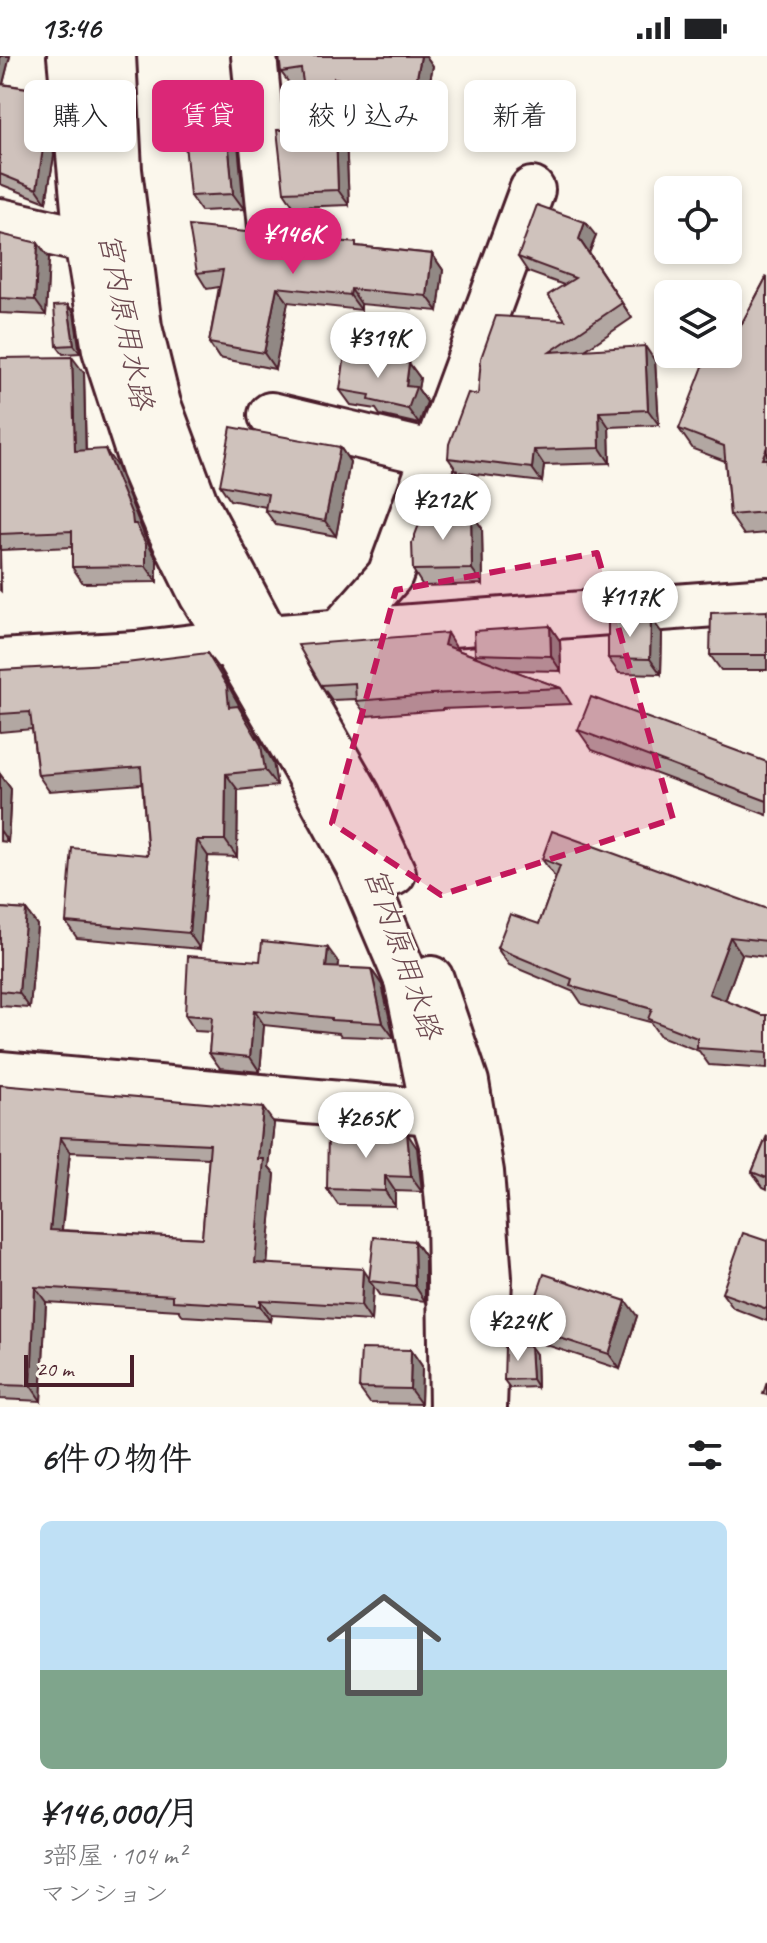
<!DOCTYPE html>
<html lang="ja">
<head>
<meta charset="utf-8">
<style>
  body { margin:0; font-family:Caveat,"Klee One",sans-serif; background:#f6f6f6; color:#202124; height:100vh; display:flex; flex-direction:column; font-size:30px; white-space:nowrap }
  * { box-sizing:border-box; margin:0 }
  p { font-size:26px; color:#757577 }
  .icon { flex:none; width:44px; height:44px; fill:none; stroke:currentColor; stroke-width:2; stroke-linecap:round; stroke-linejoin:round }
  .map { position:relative; height:1351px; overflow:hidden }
  .details { display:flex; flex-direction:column; background:#fff; flex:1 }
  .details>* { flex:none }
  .banner { position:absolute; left:24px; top:24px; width:720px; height:72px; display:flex; gap:16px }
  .tools { position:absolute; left:654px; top:120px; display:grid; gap:16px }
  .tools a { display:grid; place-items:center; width:88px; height:88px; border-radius:12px; background:#fff; box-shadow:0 4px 12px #0003; font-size:40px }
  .scale { position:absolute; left:24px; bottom:20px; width:110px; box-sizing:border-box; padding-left:8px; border:4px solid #4a1f2b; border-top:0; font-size:22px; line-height:28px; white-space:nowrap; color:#4a1f2b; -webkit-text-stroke:6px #fbf7ec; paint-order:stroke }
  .price { position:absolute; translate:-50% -68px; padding:0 18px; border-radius:28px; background:#fff; color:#222; font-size:26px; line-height:52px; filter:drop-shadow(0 2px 4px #0008) }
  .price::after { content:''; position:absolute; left:50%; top:48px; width:24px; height:18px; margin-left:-12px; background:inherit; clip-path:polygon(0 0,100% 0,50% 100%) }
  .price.on { background:#db2777; color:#fff }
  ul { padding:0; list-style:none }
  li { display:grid; align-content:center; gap:16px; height:424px; padding:0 40px }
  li+li { border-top:2px solid #e0e0e0 }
  li span { display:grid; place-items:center; height:248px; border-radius:12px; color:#555 }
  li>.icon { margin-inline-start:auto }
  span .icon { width:144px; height:144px; fill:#fffc; stroke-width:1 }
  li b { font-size:34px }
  h2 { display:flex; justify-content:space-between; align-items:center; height:96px; padding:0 40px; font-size:34px }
  .pill { padding:0 28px; border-radius:12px; background:#fff; box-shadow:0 4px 12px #0003; font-size:28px; line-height:72px }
  .pill.on { background:#db2777; color:#fff }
  .status { display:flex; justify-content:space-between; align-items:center; height:56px; padding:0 40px; background:#fff; direction:ltr }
  .status svg { height:22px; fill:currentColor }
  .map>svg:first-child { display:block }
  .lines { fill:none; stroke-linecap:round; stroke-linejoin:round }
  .minor-casing { stroke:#4a1f2b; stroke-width:50 }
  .minor { stroke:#fbf7ec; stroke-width:44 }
  .wall { fill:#b2a7a2; stroke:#4a1f2b; stroke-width:2; fill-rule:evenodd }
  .shaded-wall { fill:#918884; stroke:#4a1f2b; stroke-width:2 }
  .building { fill:#cfc2bc; stroke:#4a1f2b; stroke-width:2; fill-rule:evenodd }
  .marked { fill:#c2185b; fill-opacity:0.2; stroke:#c2185b; stroke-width:6; stroke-dasharray:16 10; stroke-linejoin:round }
  .labels { text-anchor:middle; stroke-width:6; stroke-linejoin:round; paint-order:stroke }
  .water-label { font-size:30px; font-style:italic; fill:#6d4a51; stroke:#fbf7ec }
</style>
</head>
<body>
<div class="status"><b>13:46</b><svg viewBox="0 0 49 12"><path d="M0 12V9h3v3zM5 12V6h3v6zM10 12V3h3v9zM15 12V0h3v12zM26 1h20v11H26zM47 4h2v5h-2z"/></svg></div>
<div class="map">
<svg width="767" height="1351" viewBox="0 0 767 1351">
  <rect width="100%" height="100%" fill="#fbf7ec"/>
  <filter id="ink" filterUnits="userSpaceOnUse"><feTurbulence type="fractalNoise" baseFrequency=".0125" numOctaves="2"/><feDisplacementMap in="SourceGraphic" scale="16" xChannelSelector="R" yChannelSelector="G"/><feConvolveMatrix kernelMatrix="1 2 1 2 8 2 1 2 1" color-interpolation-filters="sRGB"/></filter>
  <g filter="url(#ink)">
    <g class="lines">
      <defs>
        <g id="minor">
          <polyline points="70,0 87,185 105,294 143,411 169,472 202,539 233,588 304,710 358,809 407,924 428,1026 432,1056 443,1091 449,1158 452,1351"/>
          <polyline points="113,0 119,114 139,271 158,348 195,447 267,582 358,740 393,817"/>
          <polyline points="254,0 271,171"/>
          <polyline points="0,165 87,185"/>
          <polyline points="271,359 435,398"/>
          <polyline points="339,577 390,519 532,134"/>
          <polyline points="0,606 136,598 267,582 767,544"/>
          <polyline points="431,923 466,1026 481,1116 489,1222 484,1351"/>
          <polyline points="0,1018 432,1056"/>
        </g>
      </defs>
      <use href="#minor" class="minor-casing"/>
      <use href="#minor" class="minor"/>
    </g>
    <g class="wall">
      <polygon points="0,0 10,0 3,28 40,34 49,48 54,100 46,146 0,128"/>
      <polygon points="279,0 426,0 433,10 424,52 344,37 349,149 294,151 284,136 310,73 303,30 292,31 281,16"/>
      <polygon points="238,88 244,153 201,155 190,140"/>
      <polygon points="0,178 49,202 46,259 0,257"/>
      <polygon points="251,179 432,198 443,214 438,255 361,248 361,254 288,246 275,313 219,302 209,287 219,231 207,233 197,217"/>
      <polygon points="596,180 589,197 632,262 585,294 655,305 659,369 609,371 610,407 544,409 542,426 458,416 448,402 478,339 565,264 564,229 528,216 518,201"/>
      <polygon points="767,220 767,477 744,479 730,459 725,405 693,393 679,373 721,306"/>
      <polygon points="68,249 74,257 80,297 63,298 57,290"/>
      <polygon points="409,307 420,322 418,333 427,346 419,368 380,359 376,353 351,349 340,334"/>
      <polygon points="84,317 86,394 116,409 143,476 144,479 157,504 157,526 83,527 72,511 72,491 0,494 0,535 0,354"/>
      <polygon points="340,391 350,406 336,480 276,469 265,454 266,451 230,444 220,429"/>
      <polygon points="471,457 482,472 483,528 423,530 413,514"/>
      <polygon points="767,555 767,614 721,614 710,599"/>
      <polygon points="550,570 560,585 561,615 511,614 561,632 571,648 442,653 442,654 367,660 356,645 356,643 332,644 321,629 457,593 457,594 477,601 475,598"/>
      <polygon points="662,577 661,618 619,617 608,602"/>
      <polygon points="219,613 238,647 239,650 250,666 273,706 277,730 238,734 237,801 208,800 200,893 77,882 66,866 148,799 142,728 49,735 38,719 32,673 0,676 0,614"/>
      <polygon points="578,674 767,706 767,759 592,694"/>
      <polygon points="0,718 11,733 8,786 0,785"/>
      <polygon points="542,803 767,853 767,901 742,898 725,945 762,959 767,959 767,1013 709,1009 699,995 660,980 650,966 582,948 574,936 509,909 497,892 539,868 556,821 554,820"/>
      <polygon points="0,852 26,854 37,869 30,952 0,950"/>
      <polygon points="260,905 339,907 338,912 371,913 382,929 394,982 341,980 339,977 264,969 260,1016 220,1012 209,997 211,976 195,975 185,959"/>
      <path d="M 0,1029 L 274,1067 L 269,1111 L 275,1118 L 267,1208 L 370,1223 L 414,1185 L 425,1201 L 425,1245 L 380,1240 L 373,1230 L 371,1265 L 271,1259 L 270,1265 L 183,1260 L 179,1254 L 46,1246 L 41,1345 L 0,1343 ZM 70,1096 L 209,1102 L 202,1182 L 62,1174 Z"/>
      <polygon points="767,1080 767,1133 763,1131 752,1116"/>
      <polygon points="417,1092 422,1136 395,1135 395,1150 338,1149 327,1133"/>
      <polygon points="767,1185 767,1265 733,1252 722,1237"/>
      <polygon points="637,1260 620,1313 537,1286 526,1271"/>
      <polygon points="530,1290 536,1298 537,1331 510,1332 504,1324"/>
      <polygon points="411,1294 422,1310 421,1348 370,1347 359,1332"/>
    </g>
    <g class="shaded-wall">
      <polygon points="0,0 10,0 0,39"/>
      <polygon points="421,0 426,0 433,10 424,52 414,37"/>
      <polygon points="334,22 344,37 349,149 338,134"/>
      <polygon points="40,34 49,48 54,100 46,146 37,133"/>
      <polygon points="227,73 238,88 244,153 233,138"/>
      <polygon points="585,166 596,180 589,197 632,262 579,183"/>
      <polygon points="38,187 49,202 46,259 35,244"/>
      <polygon points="432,198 443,214 438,255 427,240"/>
      <polygon points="277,231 288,246 275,313 264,297"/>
      <polygon points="351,233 361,248 361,254 350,239"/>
      <polygon points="68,249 74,257 80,297 74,289"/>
      <polygon points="645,290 655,305 659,369 648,354"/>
      <polygon points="72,301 84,317 86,412 75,395"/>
      <polygon points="409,307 420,322 418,333 427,346 419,368 408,353 406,330"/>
      <polygon points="599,356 609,371 610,407 600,392"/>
      <polygon points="340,391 350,406 336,480 325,465"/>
      <polygon points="767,391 767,411 762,403"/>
      <polygon points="105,393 116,409 143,476 144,479 157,504 157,526 146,510 133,468"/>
      <polygon points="534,394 544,409 542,426 532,412"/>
      <polygon points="471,457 482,472 483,528 472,513"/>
      <polygon points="0,494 1,535 0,534"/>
      <polygon points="651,562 662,577 661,618 650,603"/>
      <polygon points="550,570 560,585 561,615 551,600"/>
      <polygon points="447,577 457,593 455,604 444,589"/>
      <polygon points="207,597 219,613 238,647 239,650 250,666 273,706 277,730 265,714 229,651"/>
      <polygon points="0,718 11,733 8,786 0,774"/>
      <polygon points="226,718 238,734 237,801 225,784"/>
      <polygon points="197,784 208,800 200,893 189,877"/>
      <polygon points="26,854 37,869 30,952 19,937"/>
      <polygon points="730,881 742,898 721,956 709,938"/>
      <polygon points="328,892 339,907 337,926 326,911"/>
      <polygon points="371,913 382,929 394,982 383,967"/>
      <polygon points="254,954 264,969 260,1016 250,1001"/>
      <polygon points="263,1052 274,1067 269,1111 275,1118 266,1222 255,1207 258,1103"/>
      <polygon points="407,1077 417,1092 422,1136 411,1121"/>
      <polygon points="60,1081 70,1096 60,1189 50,1174"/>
      <polygon points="385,1120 395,1135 395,1150 385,1135"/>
      <polygon points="414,1185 425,1201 425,1245 415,1230"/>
      <polygon points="363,1213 371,1225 369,1225 373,1230 371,1265 361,1250"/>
      <polygon points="35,1231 46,1246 41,1345 31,1330"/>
      <polygon points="260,1244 271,1259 270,1265 260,1250"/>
      <polygon points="626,1245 637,1260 620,1313 609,1298"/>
      <polygon points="530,1290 536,1298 537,1331 532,1323"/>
      <polygon points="411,1294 422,1310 421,1348 410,1333"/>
    </g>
    <g class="building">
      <polygon points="279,0 421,0 414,37 334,22 338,134 284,136 277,74 310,73 301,13 281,16"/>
      <polygon points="0,28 40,34 44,86 37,133 0,118"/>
      <polygon points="227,73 233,138 190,140 184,77"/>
      <polygon points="537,149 585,166 579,183 622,247 550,296 645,290 648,354 599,356 600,392 534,394 532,412 448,402 449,388 468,337 478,339 481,302 496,260 565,264 548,239 575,222 518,201"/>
      <polygon points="189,170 246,176 251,179 262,181 270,178 356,187 356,190 432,198 427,240 351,233 350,239 277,231 264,297 209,287 223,214 197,217"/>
      <polygon points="0,178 38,187 35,244 0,242"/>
      <polygon points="767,220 767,391 762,403 767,403 767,456 730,459 724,390 679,373 707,300 721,306 726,298 728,298 728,294"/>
      <polygon points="68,249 74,289 57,290 54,250"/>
      <polygon points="345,298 409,307 406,330 416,331 408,353 369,344 370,339 340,334"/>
      <polygon points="72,301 75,395 105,393 132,459 133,468 136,468 146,488 146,510 72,511 72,475 0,478 0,302"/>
      <polygon points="231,371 340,391 325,465 265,454 268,438 220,429"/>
      <polygon points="471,457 472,513 413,514 412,487 423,458"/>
      <polygon points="767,555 767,599 710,599 711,557"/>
      <polygon points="651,562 650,603 608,602 608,565"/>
      <polygon points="550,570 551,600 475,598 474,575"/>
      <polygon points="447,577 444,589 561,632 431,638 431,639 356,645 355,627 321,629 298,589"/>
      <polygon points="207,597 227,630 229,651 238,650 261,689 265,714 226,718 225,784 197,784 189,877 66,866 72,792 148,799 141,711 38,719 30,656 0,658 0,614 126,607"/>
      <polygon points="591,641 767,706 767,745 578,674"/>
      <polygon points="552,775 767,853 767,885 730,881 709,938 762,959 767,959 767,997 697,992 697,982 648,963 652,953 570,930 572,923 497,892 510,858 539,868 560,810 542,803"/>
      <polygon points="0,852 26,854 19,937 0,935"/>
      <polygon points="262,885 328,892 326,911 371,913 383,967 331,964 331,962 254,954 250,1001 209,997 212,961 185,959 188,900 260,905"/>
      <path d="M 0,1029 L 263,1052 L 258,1103 L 264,1103 L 255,1207 L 363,1213 L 361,1250 L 260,1244 L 260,1250 L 173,1245 L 173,1239 L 35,1231 L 31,1330 L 0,1329 ZM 60,1081 L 210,1088 L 202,1182 L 50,1174 Z"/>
      <polygon points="328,1075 407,1077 411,1121 385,1120 385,1135 327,1133"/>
      <polygon points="767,1080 767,1122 752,1116"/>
      <polygon points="743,1177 767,1185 767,1253 722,1237"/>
      <polygon points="374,1181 414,1185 415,1230 369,1225"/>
      <polygon points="544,1218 626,1245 609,1298 526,1271"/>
      <polygon points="530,1290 532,1323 504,1324 505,1291"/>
      <polygon points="361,1293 411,1294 410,1333 359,1332"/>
      <polygon points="767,1326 767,1339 763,1338"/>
    </g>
  </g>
  <path class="marked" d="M 597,497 L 673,763 L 441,839 L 332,767 L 396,534 Z"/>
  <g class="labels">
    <g class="water-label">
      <text transform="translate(126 265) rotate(79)" y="10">宮内原用水路</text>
      <text transform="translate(403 897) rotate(71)" y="10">宮内原用水路</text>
    </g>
  </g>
</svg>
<div class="tools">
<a><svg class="icon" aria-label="locate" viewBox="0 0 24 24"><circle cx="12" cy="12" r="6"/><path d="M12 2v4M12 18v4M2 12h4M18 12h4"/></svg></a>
<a><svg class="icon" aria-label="layers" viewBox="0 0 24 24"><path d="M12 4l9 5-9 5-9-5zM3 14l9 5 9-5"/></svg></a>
</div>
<div class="scale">20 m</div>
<b class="price on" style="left:293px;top:220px">¥146K</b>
<b class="price" style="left:378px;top:324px">¥319K</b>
<b class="price" style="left:443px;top:486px">¥212K</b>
<b class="price" style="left:630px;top:583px">¥117K</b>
<b class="price" style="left:366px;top:1104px">¥265K</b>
<b class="price" style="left:518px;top:1307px">¥224K</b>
<div class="banner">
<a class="pill">購入</a>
<a class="pill on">賃貸</a>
<a class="pill">絞り込み</a>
<a class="pill">新着</a>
</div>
</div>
<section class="details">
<h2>6件の物件<svg class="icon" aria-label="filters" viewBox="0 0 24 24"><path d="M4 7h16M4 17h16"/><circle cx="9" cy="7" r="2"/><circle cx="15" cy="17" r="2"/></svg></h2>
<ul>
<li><span style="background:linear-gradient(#bfe0f5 60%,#7fa58c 0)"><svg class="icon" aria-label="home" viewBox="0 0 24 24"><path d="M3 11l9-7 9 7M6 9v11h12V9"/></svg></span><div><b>¥146,000/月</b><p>3部屋 · 104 m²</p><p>マンション</p></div></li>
</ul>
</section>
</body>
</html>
